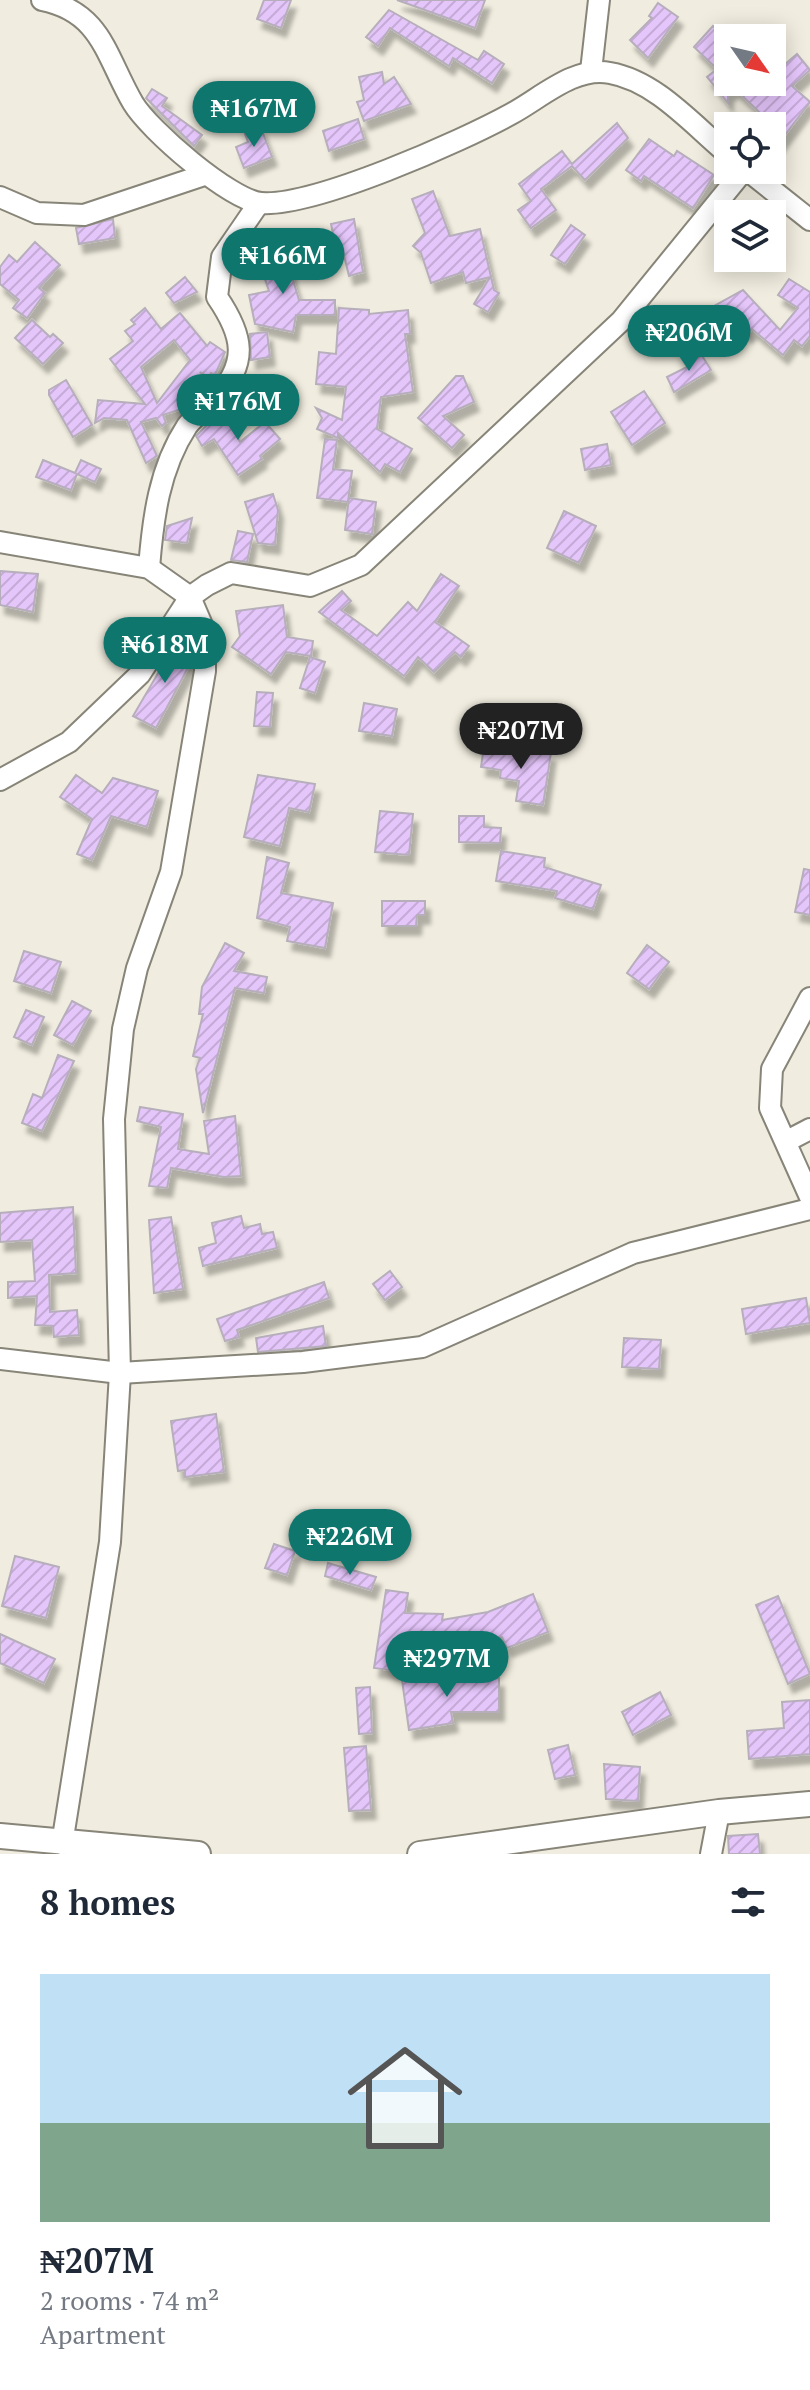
<!DOCTYPE html>
<html lang="en">
<head>
<meta charset="utf-8">
<style>
  body { margin:0; font-family:"PT Serif",serif; background:#f2f2f3; color:#1f2937; height:100vh; display:flex; flex-direction:column; font-size:30px; white-space:nowrap }
  * { box-sizing:border-box; margin:0 }
  p { font-size:26px; color:#747a83 }
  .icon { flex:none; width:44px; height:44px; fill:none; stroke:currentColor; stroke-width:2; stroke-linecap:round; stroke-linejoin:round }
  .map { position:relative; height:1854px; overflow:hidden }
  .panel { display:flex; flex-direction:column; background:#fff; flex:1 }
  .panel>* { flex:none }
  .needle { width:52px; rotate:124deg }
  .tools { position:absolute; left:714px; top:24px; display:grid; gap:16px }
  .tools a { display:grid; place-items:center; width:72px; height:72px; border-radius:0px; background:#fff; box-shadow:0 4px 20px #0003; font-size:40px }
  .price { position:absolute; translate:-50% -68px; padding:0 18px; border-radius:28px; background:#0f766e; color:#fff; font-size:26px; line-height:52px; filter:drop-shadow(0 2px 4px #0008) }
  .price::after { content:''; position:absolute; left:50%; top:48px; width:24px; height:18px; margin-left:-12px; background:inherit; clip-path:polygon(0 0,100% 0,50% 100%) }
  .price.active { background:#222; color:#fff }
  ul { padding:0; list-style:none }
  li { display:grid; align-content:center; gap:16px; height:424px; padding:0 40px }
  li+li { border-top:2px solid #e0e1e3 }
  li span { display:grid; place-items:center; height:248px; border-radius:0px; color:#555 }
  li>.icon { margin-inline-start:auto }
  span .icon { width:144px; height:144px; fill:#fffc; stroke-width:1 }
  li b { font-size:34px }
  h2 { display:flex; justify-content:space-between; align-items:center; height:96px; padding:0 40px; font-size:34px }
  .map>svg:first-child { display:block }
  .building { fill:url(#building-hatch); stroke:#b6afbb; stroke-width:2; fill-rule:evenodd; filter:url(#shadow) }
  .lines { fill:none; stroke-linecap:round; stroke-linejoin:round }
  .minor-casing { stroke:#878478; stroke-width:24 }
  .tertiary-casing { stroke:#878478; stroke-width:28 }
  .minor { stroke:#fff; stroke-width:20 }
  .tertiary { stroke:#fff; stroke-width:24 }
</style>
</head>
<body>
<div class="map">
<svg width="810" height="1854" viewBox="0 0 810 1854">
  <defs>
    <pattern id="building-hatch" width="6" height="6" patternUnits="userSpaceOnUse" patternTransform="scale(2)"><rect width="6" height="6" fill="#e5c6fb"/><path d="M-1 1l2-2M0 6l6-6M5 7l2-2" fill="none" stroke="#c5aad7"/></pattern>
    <filter id="shadow"><feDropShadow dx="5" dy="9" stdDeviation="2" flood-color="#0004"/></filter>
  </defs>
  <rect width="100%" height="100%" fill="#f0ecdf"/>
  <g class="building">
    <polygon points="264,0 291,0 281,28 257,19"/>
    <polygon points="397,0 485,0 475,28"/>
    <polygon points="658,3 678,17 648,58 630,40 652,18 649,16"/>
    <polygon points="389,10 478,60 484,51 504,64 492,83 453,58 449,66 390,28 378,46 366,37"/>
    <polygon points="713,26 728,40 728,82 772,82 772,53 784,65 797,54 810,70 792,86 810,102 772,152 772,124 734,88 728,93 728,103 707,77 717,69 694,47"/>
    <polygon points="382,72 384,84 394,77 411,104 364,121 357,102 364,100 359,77"/>
    <polygon points="152,89 167,98 162,106 202,135 194,146 146,98"/>
    <polygon points="358,119 364,139 329,151 323,131"/>
    <polygon points="617,123 628,138 585,180 572,166 541,189 556,210 531,228 518,210 531,201 519,184 562,151 572,164"/>
    <polygon points="261,128 272,157 244,168 236,147 248,142 245,134"/>
    <polygon points="649,139 674,156 677,151 714,175 693,208 644,176 641,181 626,170"/>
    <polygon points="433,191 450,236 480,229 494,290 499,293 488,312 474,304 490,277 466,283 463,272 431,283 421,253 413,246 425,233 412,199"/>
    <polygon points="113,219 115,238 79,244 76,228"/>
    <polygon points="354,219 363,272 349,276 342,247 336,248 331,224"/>
    <polygon points="571,225 585,235 565,264 551,255"/>
    <polygon points="35,242 60,265 39,288 45,293 27,318 13,308 19,300 0,284 0,267 9,255 17,262"/>
    <polygon points="283,247 299,300 335,300 335,315 296,315 293,332 255,324 249,295 269,291 257,256"/>
    <polygon points="185,277 197,292 174,303 166,293"/>
    <polygon points="789,279 810,292 810,336 802,346 794,340 783,355 752,329 747,334 735,320 718,330 707,310 743,290 780,330 798,308 778,295"/>
    <path d="M 145,308 L 161,329 L 180,313 L 207,346 L 210,342 L 225,352 L 215,375 L 211,373 L 208,377 L 200,372 L 205,381 L 185,408 L 163,415 L 166,423 L 162,426 L 156,418 L 141,422 L 157,456 L 146,463 L 127,420 L 104,418 L 95,423 L 98,400 L 145,404 L 110,359 L 133,341 L 125,331 L 135,324 L 131,320 ZM 174,340 L 190,360 L 157,403 L 141,367 Z"/>
    <polygon points="339,308 369,310 369,314 408,310 410,334 405,334 413,392 381,397 377,429 412,449 400,472 385,464 380,472 338,433 338,438 317,429 322,418 316,408 342,420 346,387 316,384 319,352 336,354"/>
    <polygon points="32,320 50,337 53,334 63,343 43,364 15,338"/>
    <polygon points="267,332 270,357 251,360 250,334"/>
    <polygon points="701,354 711,370 674,392 667,377 691,365 689,363"/>
    <polygon points="456,376 463,376 474,402 443,416 464,435 452,448 418,418"/>
    <polygon points="251,379 273,391 260,410 240,397"/>
    <polygon points="66,380 92,425 73,437 49,395 49,390"/>
    <polygon points="644,391 665,423 632,445 611,412"/>
    <polygon points="222,410 240,442 265,422 280,439 260,456 262,459 238,475 214,439 202,446 196,436"/>
    <polygon points="325,439 337,440 333,469 352,471 348,502 317,498"/>
    <polygon points="607,444 611,465 585,470 581,449"/>
    <polygon points="43,460 75,473 81,460 101,469 95,482 77,474 71,490 36,477"/>
    <polygon points="273,494 278,510 275,545 258,543 245,502"/>
    <polygon points="349,498 376,502 372,534 345,530"/>
    <polygon points="564,511 596,526 579,563 547,548"/>
    <polygon points="192,518 187,543 165,540 167,526"/>
    <polygon points="238,531 253,534 247,562 231,560"/>
    <polygon points="0,571 38,574 33,612 0,605"/>
    <polygon points="441,574 459,586 435,622 469,646 461,657 455,652 434,672 418,657 404,676 319,612 342,591 351,601 341,610 377,636 408,602 417,611"/>
    <polygon points="283,605 287,637 313,641 311,656 286,652 271,674 232,647 240,636 236,611"/>
    <polygon points="178,639 192,646 192,660 156,728 133,716"/>
    <polygon points="310,657 325,662 315,693 300,688"/>
    <polygon points="257,692 273,693 270,727 254,726"/>
    <polygon points="364,703 397,709 392,736 359,731"/>
    <polygon points="484,746 551,753 543,805 516,801 519,781 500,778 501,770 481,767"/>
    <polygon points="76,775 102,793 113,778 158,791 147,827 111,816 92,860 77,854 92,819 60,797"/>
    <polygon points="258,775 315,784 309,812 289,808 280,846 244,837"/>
    <polygon points="380,811 413,814 409,855 375,852"/>
    <polygon points="459,816 484,816 484,827 501,828 500,843 459,842"/>
    <polygon points="501,851 545,858 544,867 601,885 593,909 555,898 557,891 496,881"/>
    <polygon points="267,857 289,863 281,893 333,903 325,948 287,941 290,927 257,918"/>
    <polygon points="804,869 810,870 810,915 795,912"/>
    <polygon points="382,901 425,901 425,915 417,915 416,926 382,926"/>
    <polygon points="225,943 244,953 234,971 267,977 264,993 235,988 203,1113 196,1069 200,1058 193,1056 203,1014 199,1014 202,987"/>
    <polygon points="647,945 669,962 649,989 627,973"/>
    <polygon points="24,951 61,962 51,993 14,981"/>
    <polygon points="72,1001 91,1011 73,1045 54,1035"/>
    <polygon points="26,1010 44,1017 32,1045 14,1037"/>
    <polygon points="58,1055 74,1061 42,1131 22,1123 33,1094 42,1098"/>
    <polygon points="140,1107 183,1114 178,1149 209,1154 204,1121 235,1116 241,1176 224,1177 171,1168 167,1188 149,1186 161,1127 137,1121"/>
    <polygon points="73,1207 76,1273 49,1275 50,1312 77,1310 79,1335 54,1337 53,1326 35,1325 37,1296 8,1298 8,1282 35,1281 32,1240 0,1242 0,1213"/>
    <polygon points="241,1216 244,1228 260,1224 262,1234 273,1232 277,1248 203,1266 199,1248 216,1243 212,1223"/>
    <polygon points="171,1217 183,1289 154,1293 149,1220"/>
    <polygon points="390,1271 402,1287 385,1300 373,1284"/>
    <polygon points="324,1282 329,1298 237,1330 239,1337 225,1341 217,1319"/>
    <polygon points="806,1298 810,1323 746,1334 742,1309"/>
    <polygon points="323,1326 326,1346 258,1352 256,1338"/>
    <polygon points="624,1338 661,1340 659,1369 622,1367"/>
    <polygon points="216,1414 224,1472 185,1477 185,1470 178,1471 171,1421"/>
    <polygon points="274,1544 295,1551 287,1575 265,1568"/>
    <polygon points="15,1556 59,1567 46,1618 2,1606"/>
    <polygon points="328,1563 376,1577 371,1590 325,1576"/>
    <polygon points="386,1590 408,1593 405,1613 443,1614 442,1620 488,1612 533,1594 548,1632 507,1648 502,1637 458,1645 401,1643 397,1671 374,1668"/>
    <polygon points="778,1596 810,1674 788,1684 756,1605"/>
    <polygon points="0,1634 55,1659 44,1683 0,1663"/>
    <polygon points="446,1673 446,1679 499,1678 499,1712 451,1712 453,1723 409,1730 402,1680"/>
    <polygon points="370,1687 372,1733 359,1734 356,1688"/>
    <polygon points="660,1692 671,1715 633,1735 622,1712"/>
    <polygon points="810,1700 810,1754 749,1759 747,1731 784,1728 782,1702"/>
    <polygon points="568,1745 575,1775 555,1779 548,1750"/>
    <polygon points="366,1746 371,1810 349,1811 344,1748"/>
    <polygon points="604,1764 640,1767 638,1801 606,1799"/>
    <polygon points="758,1834 760,1854 729,1854 728,1836"/>
  </g>
  <g class="lines">
    <defs>
      <g id="minor">
        <path d="M 42,0 C 102,12 106,57 133,103 C 149,130 230,200 261,203 C 314,207 462,141 511,114 C 541,98 574,66 610,73 C 656,81 693,125 728,154"/>
        <polyline points="591,71 599,0"/>
        <polyline points="747,170 810,220"/>
        <polyline points="0,197 37,213 84,215 204,175"/>
        <polyline points="0,542 149,568 190,597 205,632 205,671 171,872 137,968 123,1029 114,1119 120,1373 110,1542 62,1844"/>
        <path d="M 149,568 C 153,518 159,469 187,426 C 194,416 206,409 214,400 C 250,363 243,335 217,297 L 222,257 L 259,203"/>
        <polyline points="0,780 69,742 140,674 190,597 207,585 231,573 310,586 361,565 621,321 744,170"/>
        <polyline points="810,998 772,1069 770,1108 810,1197"/>
        <polyline points="787,1141 810,1129"/>
        <polyline points="0,1359 120,1373 303,1362 422,1347 633,1253 810,1209"/>
        <polyline points="711,1854 719,1812"/>
      </g>
      <g id="tertiary">
        <polyline points="0,1836 198,1854"/>
        <polyline points="420,1854 719,1812 810,1804"/>
      </g>
    </defs>
    <use href="#minor" class="minor-casing"/>
    <use href="#tertiary" class="tertiary-casing"/>
    <use href="#minor" class="minor"/>
    <use href="#tertiary" class="tertiary"/>
  </g>
</svg>
<div class="tools">
<a><svg class="needle" viewBox="-14 -14 28 28"><path d="M0-13l5 13h-10z" fill="#e53935"/><path d="M0 13l5-13h-10z" fill="#747a83"/></svg></a>
<a><svg class="icon" aria-label="locate" viewBox="0 0 24 24"><circle cx="12" cy="12" r="6"/><path d="M12 2v4M12 18v4M2 12h4M18 12h4"/></svg></a>
<a><svg class="icon" aria-label="layers" viewBox="0 0 24 24"><path d="M12 4l9 5-9 5-9-5zM3 14l9 5 9-5"/></svg></a>
</div>
<b class="price" style="left:254px;top:149px">₦167M</b>
<b class="price" style="left:283px;top:296px">₦166M</b>
<b class="price" style="left:689px;top:373px">₦206M</b>
<b class="price" style="left:238px;top:442px">₦176M</b>
<b class="price" style="left:165px;top:685px">₦618M</b>
<b class="price active" style="left:521px;top:771px">₦207M</b>
<b class="price" style="left:350px;top:1577px">₦226M</b>
<b class="price" style="left:447px;top:1699px">₦297M</b>
</div>
<section class="panel">
<h2>8 homes<svg class="icon" aria-label="filters" viewBox="0 0 24 24"><path d="M4 7h16M4 17h16"/><circle cx="9" cy="7" r="2"/><circle cx="15" cy="17" r="2"/></svg></h2>
<ul>
<li><span style="background:linear-gradient(#bfe0f5 60%,#7fa58c 0)"><svg class="icon" aria-label="home" viewBox="0 0 24 24"><path d="M3 11l9-7 9 7M6 9v11h12V9"/></svg></span><div><b>₦207M</b><p>2 rooms · 74 m²</p><p>Apartment</p></div></li>
</ul>
</section>
</body>
</html>
